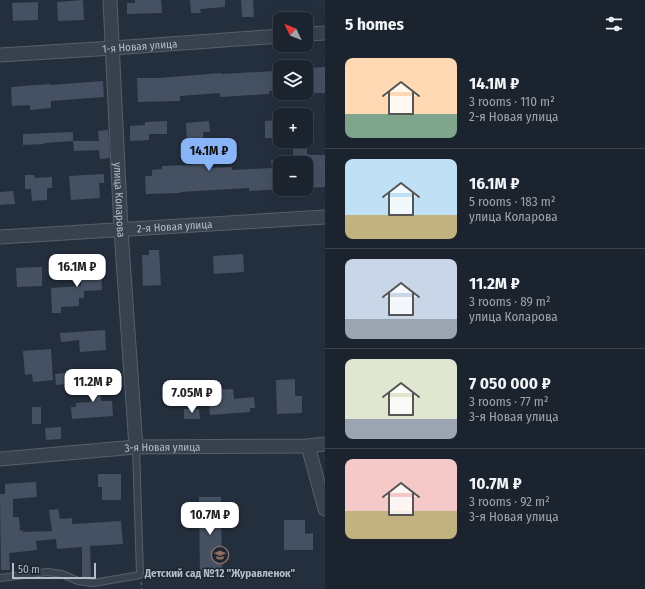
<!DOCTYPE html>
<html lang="en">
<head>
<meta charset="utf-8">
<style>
  body { margin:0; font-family:"Fira Sans Condensed",sans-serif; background:#282f3a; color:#f1f3f6; height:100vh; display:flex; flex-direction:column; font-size:15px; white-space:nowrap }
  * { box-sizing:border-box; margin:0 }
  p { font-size:13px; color:#a0a4aa }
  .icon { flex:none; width:22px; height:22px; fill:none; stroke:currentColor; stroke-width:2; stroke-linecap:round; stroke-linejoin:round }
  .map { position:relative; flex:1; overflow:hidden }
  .drawer { display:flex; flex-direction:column; background:#1b232e; width:320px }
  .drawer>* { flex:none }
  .needle { width:26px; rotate:313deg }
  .fabs { position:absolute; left:273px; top:12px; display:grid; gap:8px }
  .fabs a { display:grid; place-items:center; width:40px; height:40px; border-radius:8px; background:#1b232e; box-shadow:0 4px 16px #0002,0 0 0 1px #39404a; font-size:20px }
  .scale { position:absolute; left:12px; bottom:10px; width:84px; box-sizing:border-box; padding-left:4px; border:2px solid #b4bcc9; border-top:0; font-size:11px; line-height:14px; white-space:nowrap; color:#b4bcc9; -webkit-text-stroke:3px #1d2633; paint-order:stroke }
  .price { position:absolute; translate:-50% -34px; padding:0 9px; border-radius:8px; background:#fff; color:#222; font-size:13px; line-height:26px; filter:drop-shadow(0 1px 2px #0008) }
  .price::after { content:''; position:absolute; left:50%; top:24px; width:12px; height:9px; margin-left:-6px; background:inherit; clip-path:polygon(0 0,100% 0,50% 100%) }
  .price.active { background:#8ab4f8; color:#111 }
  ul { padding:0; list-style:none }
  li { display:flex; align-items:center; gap:12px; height:100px; padding:0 20px }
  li+li { border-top:1px solid #39404a }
  li span { display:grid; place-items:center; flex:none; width:112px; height:80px; border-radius:8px; color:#555 }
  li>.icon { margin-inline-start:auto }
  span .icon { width:48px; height:48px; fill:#fffc; stroke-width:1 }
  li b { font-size:17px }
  h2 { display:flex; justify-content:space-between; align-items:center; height:48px; padding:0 20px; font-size:17px }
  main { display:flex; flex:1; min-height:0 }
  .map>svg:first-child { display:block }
  .building { fill:#455162 }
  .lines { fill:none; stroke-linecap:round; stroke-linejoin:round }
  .lane-casing { stroke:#565f6c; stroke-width:8 }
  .street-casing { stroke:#565f6c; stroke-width:15 }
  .path { stroke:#44595c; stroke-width:2; stroke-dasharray:3 3; stroke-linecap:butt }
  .lane { stroke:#38414e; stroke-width:6 }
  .street { stroke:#38414e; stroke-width:13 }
  .labels { text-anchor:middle; stroke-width:3; stroke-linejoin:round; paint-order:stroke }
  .street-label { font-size:11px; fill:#b4bcc9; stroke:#1d2633 }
  .poi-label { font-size:11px; font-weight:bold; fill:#b4bcc9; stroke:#1d2633 }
</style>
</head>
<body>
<main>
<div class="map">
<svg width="325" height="589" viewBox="0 0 325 589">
  <rect width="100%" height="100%" fill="#242f3e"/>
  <g class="building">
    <polygon points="83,0 84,20 58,21 57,2"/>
    <polygon points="135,0 161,0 162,13 127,14 127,3 135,3"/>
    <polygon points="190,0 225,0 225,7 200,9 201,13 191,13"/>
    <polygon points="241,0 253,0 254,17 242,17"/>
    <polygon points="38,2 38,20 13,21 12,3"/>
    <polygon points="325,67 325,93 306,93 306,68"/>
    <polygon points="275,71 276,91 269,91 269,94 220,97 220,93 180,96 180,101 138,102 137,78 159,78 221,73 221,74"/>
    <polygon points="103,81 104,97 51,101 51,108 30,110 30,105 12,106 11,87 50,84 50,85"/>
    <polygon points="280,120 280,138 265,138 265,121"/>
    <polygon points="167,121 167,134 149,134 149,140 130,141 130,126 145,125 145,122"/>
    <polygon points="209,121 210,132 203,132 204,156 207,156 208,168 232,167 232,170 272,168 271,160 280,160 280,189 249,191 249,188 180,192 180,193 146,194 145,176 152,176 152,170 162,169 162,166 193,165 192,143 187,143 186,123"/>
    <polygon points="108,130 110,158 100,159 99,150 74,151 73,141 99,141 98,131"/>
    <polygon points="73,132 73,141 44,143 44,144 23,145 23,134"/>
    <polygon points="293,141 307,141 307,154 310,154 310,155 325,155 325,187 307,188 307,185 306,185 306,163 284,163 284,156 293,155"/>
    <polygon points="104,174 104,183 99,183 100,198 71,200 69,176"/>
    <polygon points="25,175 34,175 35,178 52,177 52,188 47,188 47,200 32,201 31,189 25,189"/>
    <polygon points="13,191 15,204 0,205 0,192"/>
    <polygon points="149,250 159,250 161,285 143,286 142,255 149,255"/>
    <polygon points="243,254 244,272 214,274 213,256"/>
    <polygon points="101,264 102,290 84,291 84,298 79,298 79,306 61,307 61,313 52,313 51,288 81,286 80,265"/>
    <polygon points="42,267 42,286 17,287 16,268"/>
    <polygon points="105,330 106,350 80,352 79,340 61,342 60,333"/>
    <polygon points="51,349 53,380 33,382 32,374 25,375 23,351"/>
    <polygon points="65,373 66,384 56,385 55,374"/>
    <polygon points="99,373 101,401 112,401 113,416 72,419 71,407 76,407 76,403 91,402 89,374"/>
    <polygon points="295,379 295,396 302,396 302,413 277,414 276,380"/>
    <polygon points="233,389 234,399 254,397 255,408 250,408 250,412 210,415 209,406 216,405 215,390"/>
    <rect x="32" y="407" width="9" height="17"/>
    <polygon points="184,409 199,409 200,419 184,419"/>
    <polygon points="61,427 61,439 46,440 45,428"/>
    <polygon points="98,474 121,474 121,500 102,500 102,487 98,487"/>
    <polygon points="33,482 36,482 37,497 13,499 13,517 19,517 20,531 23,530 23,532 52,531 49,510 58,509 60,519 72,518 72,524 121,521 123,544 90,546 91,577 82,577 82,547 57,549 56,539 36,541 37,550 9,553 10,570 1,570 0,494 5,494 5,484"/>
    <polygon points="199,497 221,497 222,576 200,576"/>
    <polygon points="284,520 305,520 305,534 313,533 313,550 284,550"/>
  </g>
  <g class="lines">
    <defs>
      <polyline id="lane" points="0,578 47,572 62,574 78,581 93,583 140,575 136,447"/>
      <g id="street">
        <path id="s1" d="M 110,0 L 121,230 L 136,447"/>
        <polyline points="306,34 325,33"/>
        <path id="s2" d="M 0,55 L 113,48 L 280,36"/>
        <path id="s3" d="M 0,237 L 325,217"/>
        <polyline points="308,446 325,509"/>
        <path id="s4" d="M 0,459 L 136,447 L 308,446 L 325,444"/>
      </g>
    </defs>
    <use href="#lane" class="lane-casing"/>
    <use href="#street" class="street-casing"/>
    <polyline class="path" points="141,582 142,589"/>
    <use href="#lane" class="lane"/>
    <use href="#street" class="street"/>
  </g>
  <defs>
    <symbol id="school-ring" viewBox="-11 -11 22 22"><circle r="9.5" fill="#1d2633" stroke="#8d6e63" stroke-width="1.5"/><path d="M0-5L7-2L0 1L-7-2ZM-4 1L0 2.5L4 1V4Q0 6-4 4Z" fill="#8d6e63"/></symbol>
  </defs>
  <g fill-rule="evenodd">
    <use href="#school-ring" x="210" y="545" width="20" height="20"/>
  </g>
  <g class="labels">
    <g class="street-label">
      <text dy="4" stroke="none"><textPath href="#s2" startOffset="140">1-я Новая улица</textPath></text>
      <text dy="4" stroke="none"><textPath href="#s1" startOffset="200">улица Коларова</textPath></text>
      <text dy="4" stroke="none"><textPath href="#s3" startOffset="175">2-я Новая улица</textPath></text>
      <text dy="4" stroke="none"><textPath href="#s4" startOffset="163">3-я Новая улица</textPath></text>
    </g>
    <g class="poi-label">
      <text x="220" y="577">Детский сад №12 "Журавленок"</text>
    </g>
  </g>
</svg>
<div class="fabs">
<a><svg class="needle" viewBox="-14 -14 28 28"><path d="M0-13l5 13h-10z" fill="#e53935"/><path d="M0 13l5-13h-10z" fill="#a0a4aa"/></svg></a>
<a><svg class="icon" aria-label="layers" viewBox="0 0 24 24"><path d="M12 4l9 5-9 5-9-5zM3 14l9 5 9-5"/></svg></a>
<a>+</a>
<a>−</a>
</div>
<div class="scale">50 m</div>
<b class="price active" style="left:209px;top:172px">14.1M ₽</b>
<b class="price" style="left:77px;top:288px">16.1M ₽</b>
<b class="price" style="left:93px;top:403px">11.2M ₽</b>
<b class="price" style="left:192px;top:414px">7.05M ₽</b>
<b class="price" style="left:210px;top:536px">10.7M ₽</b>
</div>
<section class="drawer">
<h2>5 homes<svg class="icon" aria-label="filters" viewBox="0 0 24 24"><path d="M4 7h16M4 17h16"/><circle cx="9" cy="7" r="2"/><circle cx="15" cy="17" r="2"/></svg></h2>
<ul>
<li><span style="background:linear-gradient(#ffd9b3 70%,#7fa58c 0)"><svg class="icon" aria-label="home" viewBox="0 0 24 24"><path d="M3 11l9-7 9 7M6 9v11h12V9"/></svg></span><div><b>14.1M ₽</b><p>3 rooms · 110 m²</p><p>2-я Новая улица</p></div></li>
<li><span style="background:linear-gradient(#bfe0f5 70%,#c2b280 0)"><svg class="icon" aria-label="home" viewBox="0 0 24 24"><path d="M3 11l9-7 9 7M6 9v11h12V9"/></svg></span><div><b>16.1M ₽</b><p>5 rooms · 183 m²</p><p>улица Коларова</p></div></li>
<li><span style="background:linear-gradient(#c9d6e8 75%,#9aa5b1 0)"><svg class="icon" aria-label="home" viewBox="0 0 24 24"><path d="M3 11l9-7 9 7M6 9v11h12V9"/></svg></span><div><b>11.2M ₽</b><p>3 rooms · 89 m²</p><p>улица Коларова</p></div></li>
<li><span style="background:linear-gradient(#dfe7d0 75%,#9aa5b1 0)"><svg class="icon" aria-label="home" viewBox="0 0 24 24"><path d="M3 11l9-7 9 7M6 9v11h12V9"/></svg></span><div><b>7 050 000 ₽</b><p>3 rooms · 77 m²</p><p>3-я Новая улица</p></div></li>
<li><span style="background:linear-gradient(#f6c9c9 65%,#c2b280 0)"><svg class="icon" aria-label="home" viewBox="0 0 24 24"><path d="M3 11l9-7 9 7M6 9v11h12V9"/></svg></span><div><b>10.7M ₽</b><p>3 rooms · 92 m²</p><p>3-я Новая улица</p></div></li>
</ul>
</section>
</main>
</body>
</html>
